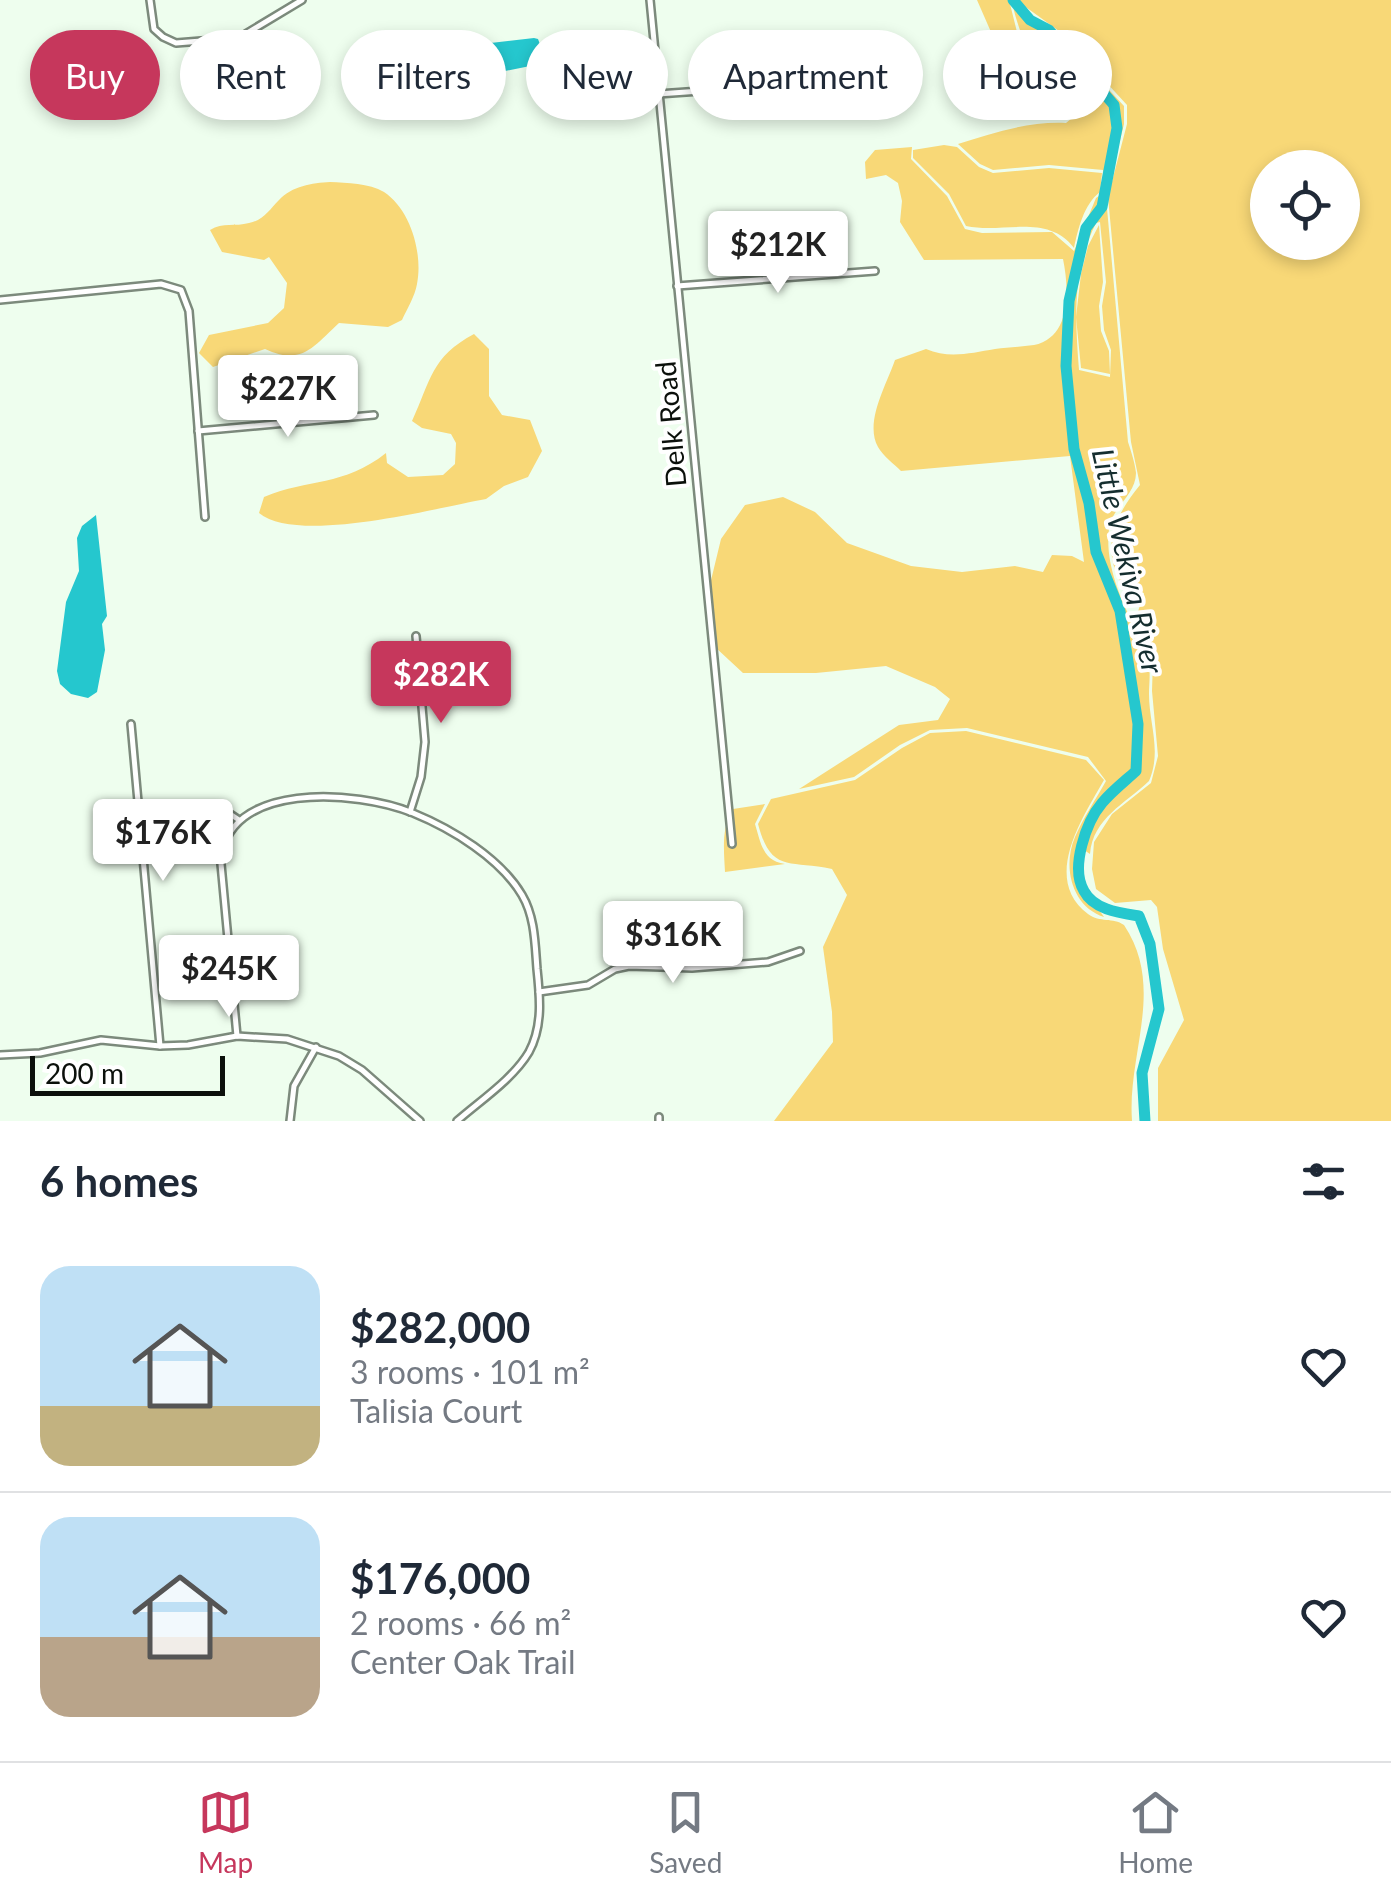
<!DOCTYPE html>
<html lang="en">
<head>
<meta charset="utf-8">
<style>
  body { margin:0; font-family:Lato,sans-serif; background:#f6f6f7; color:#1f2937; height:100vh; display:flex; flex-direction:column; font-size:38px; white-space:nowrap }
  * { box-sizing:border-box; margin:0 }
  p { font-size:32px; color:#747a83 }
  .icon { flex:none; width:55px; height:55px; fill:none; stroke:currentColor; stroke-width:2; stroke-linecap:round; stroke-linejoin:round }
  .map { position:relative; height:1121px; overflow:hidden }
  .panel { display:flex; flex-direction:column; background:#fff; flex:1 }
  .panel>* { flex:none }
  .hud { position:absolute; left:30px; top:30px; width:1332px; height:90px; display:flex; gap:20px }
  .buttons { position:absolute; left:1250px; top:150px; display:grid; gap:20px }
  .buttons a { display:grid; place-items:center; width:110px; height:110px; border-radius:50%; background:#fff; box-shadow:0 5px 15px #0003; font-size:50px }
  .scale { position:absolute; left:30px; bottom:25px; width:195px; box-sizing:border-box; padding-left:10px; border:5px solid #0b100b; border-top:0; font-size:28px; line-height:35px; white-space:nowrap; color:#0b100b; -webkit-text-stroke:8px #fff; paint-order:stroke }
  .price { position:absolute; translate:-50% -85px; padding:0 22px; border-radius:10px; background:#fff; color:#222; font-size:32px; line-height:65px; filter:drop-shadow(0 2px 5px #0008) }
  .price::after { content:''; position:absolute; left:50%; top:60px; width:30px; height:22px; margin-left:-15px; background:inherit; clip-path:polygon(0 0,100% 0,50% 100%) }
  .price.selected { background:#c6375c; color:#fff }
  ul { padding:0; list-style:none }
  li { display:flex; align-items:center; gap:30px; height:250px; padding:0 40px }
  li+li { border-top:2px solid #e0e1e3 }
  li span { display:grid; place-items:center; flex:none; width:280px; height:200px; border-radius:30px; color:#555 }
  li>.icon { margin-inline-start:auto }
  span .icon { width:120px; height:120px; fill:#fffc; stroke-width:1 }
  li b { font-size:42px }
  h2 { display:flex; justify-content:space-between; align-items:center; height:120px; padding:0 40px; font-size:42px }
  .chip { padding:0 35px; border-radius:45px; background:#fff; box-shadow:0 5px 15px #0003; font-size:35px; line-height:90px }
  .chip.selected { background:#c6375c; color:#fff }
  .tab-bar { display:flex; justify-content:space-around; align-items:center; height:140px; border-top:2px solid #e0e1e3; background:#fff; font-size:28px; color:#747a83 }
  .tab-bar a { display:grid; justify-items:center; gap:5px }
  .tab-bar .selected { color:#c6375c }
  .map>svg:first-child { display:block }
  .green { fill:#f8d877; fill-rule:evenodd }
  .water { fill:#25c7ce }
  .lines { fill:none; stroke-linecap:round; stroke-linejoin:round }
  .river { stroke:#25c7ce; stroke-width:11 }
  .street-casing { stroke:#7c8a7c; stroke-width:10 }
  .street { stroke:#fff; stroke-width:5 }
  .labels { text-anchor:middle; stroke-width:8; stroke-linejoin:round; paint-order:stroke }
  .street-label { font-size:28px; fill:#0b100b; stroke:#fff }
  .water-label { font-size:30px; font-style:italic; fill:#152e2f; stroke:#fff }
</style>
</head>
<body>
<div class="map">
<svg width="1391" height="1121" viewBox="0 0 1391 1121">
  <rect width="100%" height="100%" fill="#eefeee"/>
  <g class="green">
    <polygon points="977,0 1009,0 1020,44 1029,62 1008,62 998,48"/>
    <path d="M 1016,0 L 1391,0 L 1391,1121 L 1158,1121 L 1158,1068 L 1184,1020 L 1163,949 L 1157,907 L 1151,900 L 1115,903 L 1096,889 L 1092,869 L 1094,842 L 1112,814 L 1151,783 L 1158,756 L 1152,691 L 1153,658 L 1152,652 L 1135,640 L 1132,630 L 1144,593 L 1124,589 C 1100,549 1113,518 1140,485 L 1131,442 L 1108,197 L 1127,124 L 1127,105 L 1059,31 ZM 1268,168 L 1342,168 L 1342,242 L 1268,242 Z"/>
    <path d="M 1012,1 L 1057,34 L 1124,106 L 1124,124 L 1106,197 L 1128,442 C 1131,451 1135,463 1136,473 C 1136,495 1112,507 1109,529 C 1105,560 1118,594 1132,621 C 1125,643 1143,645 1148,662 C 1151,672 1149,683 1149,694 C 1149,724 1162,751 1149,781 C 1125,804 1093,818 1090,854 L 1084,850 L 1076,857 L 1078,880 L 1104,917 C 1072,907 1062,867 1075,837 C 1083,818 1096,799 1106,781 L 1088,757 L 967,728 L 930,730 L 900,745 L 854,777 L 799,789 L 899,725 L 938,720 L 950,699 L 935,687 L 886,666 L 816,673 L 743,673 L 715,647 L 706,601 L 721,539 L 745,505 L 783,497 L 815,512 L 847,543 L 911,566 L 962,572 L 1015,566 L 1043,572 L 1052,555 L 1072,556 L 1084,562 L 1070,456 L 901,471 C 894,464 883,456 878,447 C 864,422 887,384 895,360 L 926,349 C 949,359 971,353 995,349 C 1008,347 1021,347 1034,345 C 1072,337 1069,288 1063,259 L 924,260 L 900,222 L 902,201 L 898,183 L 886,175 L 866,179 L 865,162 L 875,150 L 912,147 L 911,159 L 947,196 L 965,229 L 982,233 L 1052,232 L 1074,251 L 1096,198 L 1102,194 L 1103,170 L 1049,165 L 993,170 L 980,164 L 958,144 C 992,133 1030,121 1066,123 L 1078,113 C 1069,103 1056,96 1047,85 C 1033,69 1015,21 1012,1 ZM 1100,222 L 1106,282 L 1102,306 L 1104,330 L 1111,350 L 1110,377 L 1079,370 C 1075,319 1072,271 1096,223 Z"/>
    <path d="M 944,145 L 957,147 L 979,167 L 993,173 L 1049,168 L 1102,173 L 1100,192 C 1084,204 1078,229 1074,248 C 1047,213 1004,234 966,226 L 949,194 L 913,158 L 913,150 Z"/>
    <path d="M 330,182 C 347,183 369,183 384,192 C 411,210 423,254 417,284 C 415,296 407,309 402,320 L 388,327 L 339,323 C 313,347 302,366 265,349 L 213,367 L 199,353 L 209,335 L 268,323 L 284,308 L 287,283 L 269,257 L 264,260 L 222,252 L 210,230 C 223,222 235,227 249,223 C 264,220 269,210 279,200 C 292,186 312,183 330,182 Z"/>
    <polygon points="1099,225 1103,282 1099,306 1101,331 1109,351 1110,374 1081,368 1076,317 1081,274 1088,246"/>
    <path d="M 474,334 L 489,349 L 489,396 L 502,415 L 530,420 L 542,451 L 528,477 L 504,486 L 486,499 C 436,508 298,545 259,513 L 264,497 C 309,478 343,487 386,453 L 387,463 L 408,477 L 443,475 L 455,464 L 456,443 L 451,434 L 422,428 L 412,421 C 431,380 431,357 474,334 Z"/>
    <path d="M 966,731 L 1086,760 L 1104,780 C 1083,817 1041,879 1088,914 C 1100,923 1113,917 1124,925 C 1166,988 1127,1053 1132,1121 L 774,1121 L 833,1042 L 832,1012 L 823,947 L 847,895 L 832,869 C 788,860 771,873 758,824 L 771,799 L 855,780 L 902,748 L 930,733 Z"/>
    <path d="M 765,804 L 755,824 C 761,844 763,861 785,864 L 725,872 C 724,851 721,828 733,809 Z"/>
  </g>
  <g class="water">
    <polygon points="534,38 538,39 542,50 540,64 490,74 480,71 482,44"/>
    <polygon points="96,515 107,616 102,624 105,650 97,692 88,698 71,694 60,684 57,671 66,602 79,571 77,538 82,526"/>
  </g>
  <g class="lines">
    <path class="river" d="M 1013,0 L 1030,20 L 1049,30 L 1114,105 L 1117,128 L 1102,207 L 1086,228 L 1069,301 L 1066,366 L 1074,449 L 1089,503 L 1096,552 L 1120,611 L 1138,724 L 1136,771 C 1125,781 1112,791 1102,803 C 1086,822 1070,868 1084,891 C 1094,910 1120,913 1139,916 L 1150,944 L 1159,1009 L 1142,1073 L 1145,1121"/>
    <defs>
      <g id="street">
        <polyline points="150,0 154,29 163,37 176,43 239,38 302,0"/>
        <polyline points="650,0 732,844"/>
        <polyline points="658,94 895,77"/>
        <polyline points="677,286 875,271"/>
        <polyline points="0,300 161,284 181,290 189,311 205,517"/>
        <polyline points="198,431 374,415"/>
        <polyline points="131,724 160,1046"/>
        <polyline points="410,812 421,777 425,742 416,636"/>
        <polyline points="225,839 210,825 213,812 224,810 239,820"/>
        <polyline points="539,992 588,985 615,969 629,966 692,968 768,962 800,951"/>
        <path d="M 237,1036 L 221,864 C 223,780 358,790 413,813 C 452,829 500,858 522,895 C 535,917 535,944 537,969 C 540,997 543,1026 529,1052 C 513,1079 481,1100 457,1121"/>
        <polyline points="0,1055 40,1053 101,1040 160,1046 188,1045 237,1036 287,1039 339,1056 362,1070 420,1121"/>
        <polyline points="290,1121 294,1086 316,1047"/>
        <polyline points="659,1121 659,1117"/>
      </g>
    </defs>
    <use href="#street" class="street-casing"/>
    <use href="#street" class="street"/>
  </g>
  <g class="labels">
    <g class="street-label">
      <text transform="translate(671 424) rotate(-95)" y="10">Delk Road</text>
    </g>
    <g class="water-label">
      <text transform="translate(1127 561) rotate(77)" y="10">Little Wekiva River</text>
    </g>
  </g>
</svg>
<div class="buttons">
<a><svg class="icon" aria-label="locate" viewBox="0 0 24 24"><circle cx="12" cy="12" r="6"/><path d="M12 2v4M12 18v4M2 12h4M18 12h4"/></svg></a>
</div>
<div class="scale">200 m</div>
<b class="price" style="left:778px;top:296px">$212K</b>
<b class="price" style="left:288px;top:440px">$227K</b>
<b class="price selected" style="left:441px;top:726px">$282K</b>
<b class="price" style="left:163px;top:884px">$176K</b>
<b class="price" style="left:673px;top:986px">$316K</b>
<b class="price" style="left:229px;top:1020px">$245K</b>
<div class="hud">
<a class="chip selected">Buy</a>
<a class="chip">Rent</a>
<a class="chip">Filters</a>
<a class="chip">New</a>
<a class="chip">Apartment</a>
<a class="chip">House</a>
</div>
</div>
<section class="panel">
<h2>6 homes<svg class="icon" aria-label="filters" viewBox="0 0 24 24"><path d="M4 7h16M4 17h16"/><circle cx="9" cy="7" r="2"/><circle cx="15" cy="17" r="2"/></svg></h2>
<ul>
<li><span style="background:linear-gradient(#bfe0f5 70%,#c2b280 0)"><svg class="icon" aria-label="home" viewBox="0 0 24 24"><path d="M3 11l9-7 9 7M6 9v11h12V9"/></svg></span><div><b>$282,000</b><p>3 rooms · 101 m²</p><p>Talisia Court</p></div><svg class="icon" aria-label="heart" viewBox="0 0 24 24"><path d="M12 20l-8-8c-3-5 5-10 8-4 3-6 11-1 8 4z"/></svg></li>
<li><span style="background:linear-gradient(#bfe0f5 60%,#b9a48a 0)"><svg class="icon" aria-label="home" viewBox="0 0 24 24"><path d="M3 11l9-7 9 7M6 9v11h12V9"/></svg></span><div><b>$176,000</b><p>2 rooms · 66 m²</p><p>Center Oak Trail</p></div><svg class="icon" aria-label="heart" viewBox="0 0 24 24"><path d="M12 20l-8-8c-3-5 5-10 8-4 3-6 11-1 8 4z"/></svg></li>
</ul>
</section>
<nav class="tab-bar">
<a class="selected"><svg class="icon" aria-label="map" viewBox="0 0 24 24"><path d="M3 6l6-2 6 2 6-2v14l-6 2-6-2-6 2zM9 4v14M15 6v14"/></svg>Map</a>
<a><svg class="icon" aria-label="saved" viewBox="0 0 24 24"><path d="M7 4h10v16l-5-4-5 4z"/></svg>Saved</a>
<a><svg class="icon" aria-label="home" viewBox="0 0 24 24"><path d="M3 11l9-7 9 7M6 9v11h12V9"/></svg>Home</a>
</nav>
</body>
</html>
